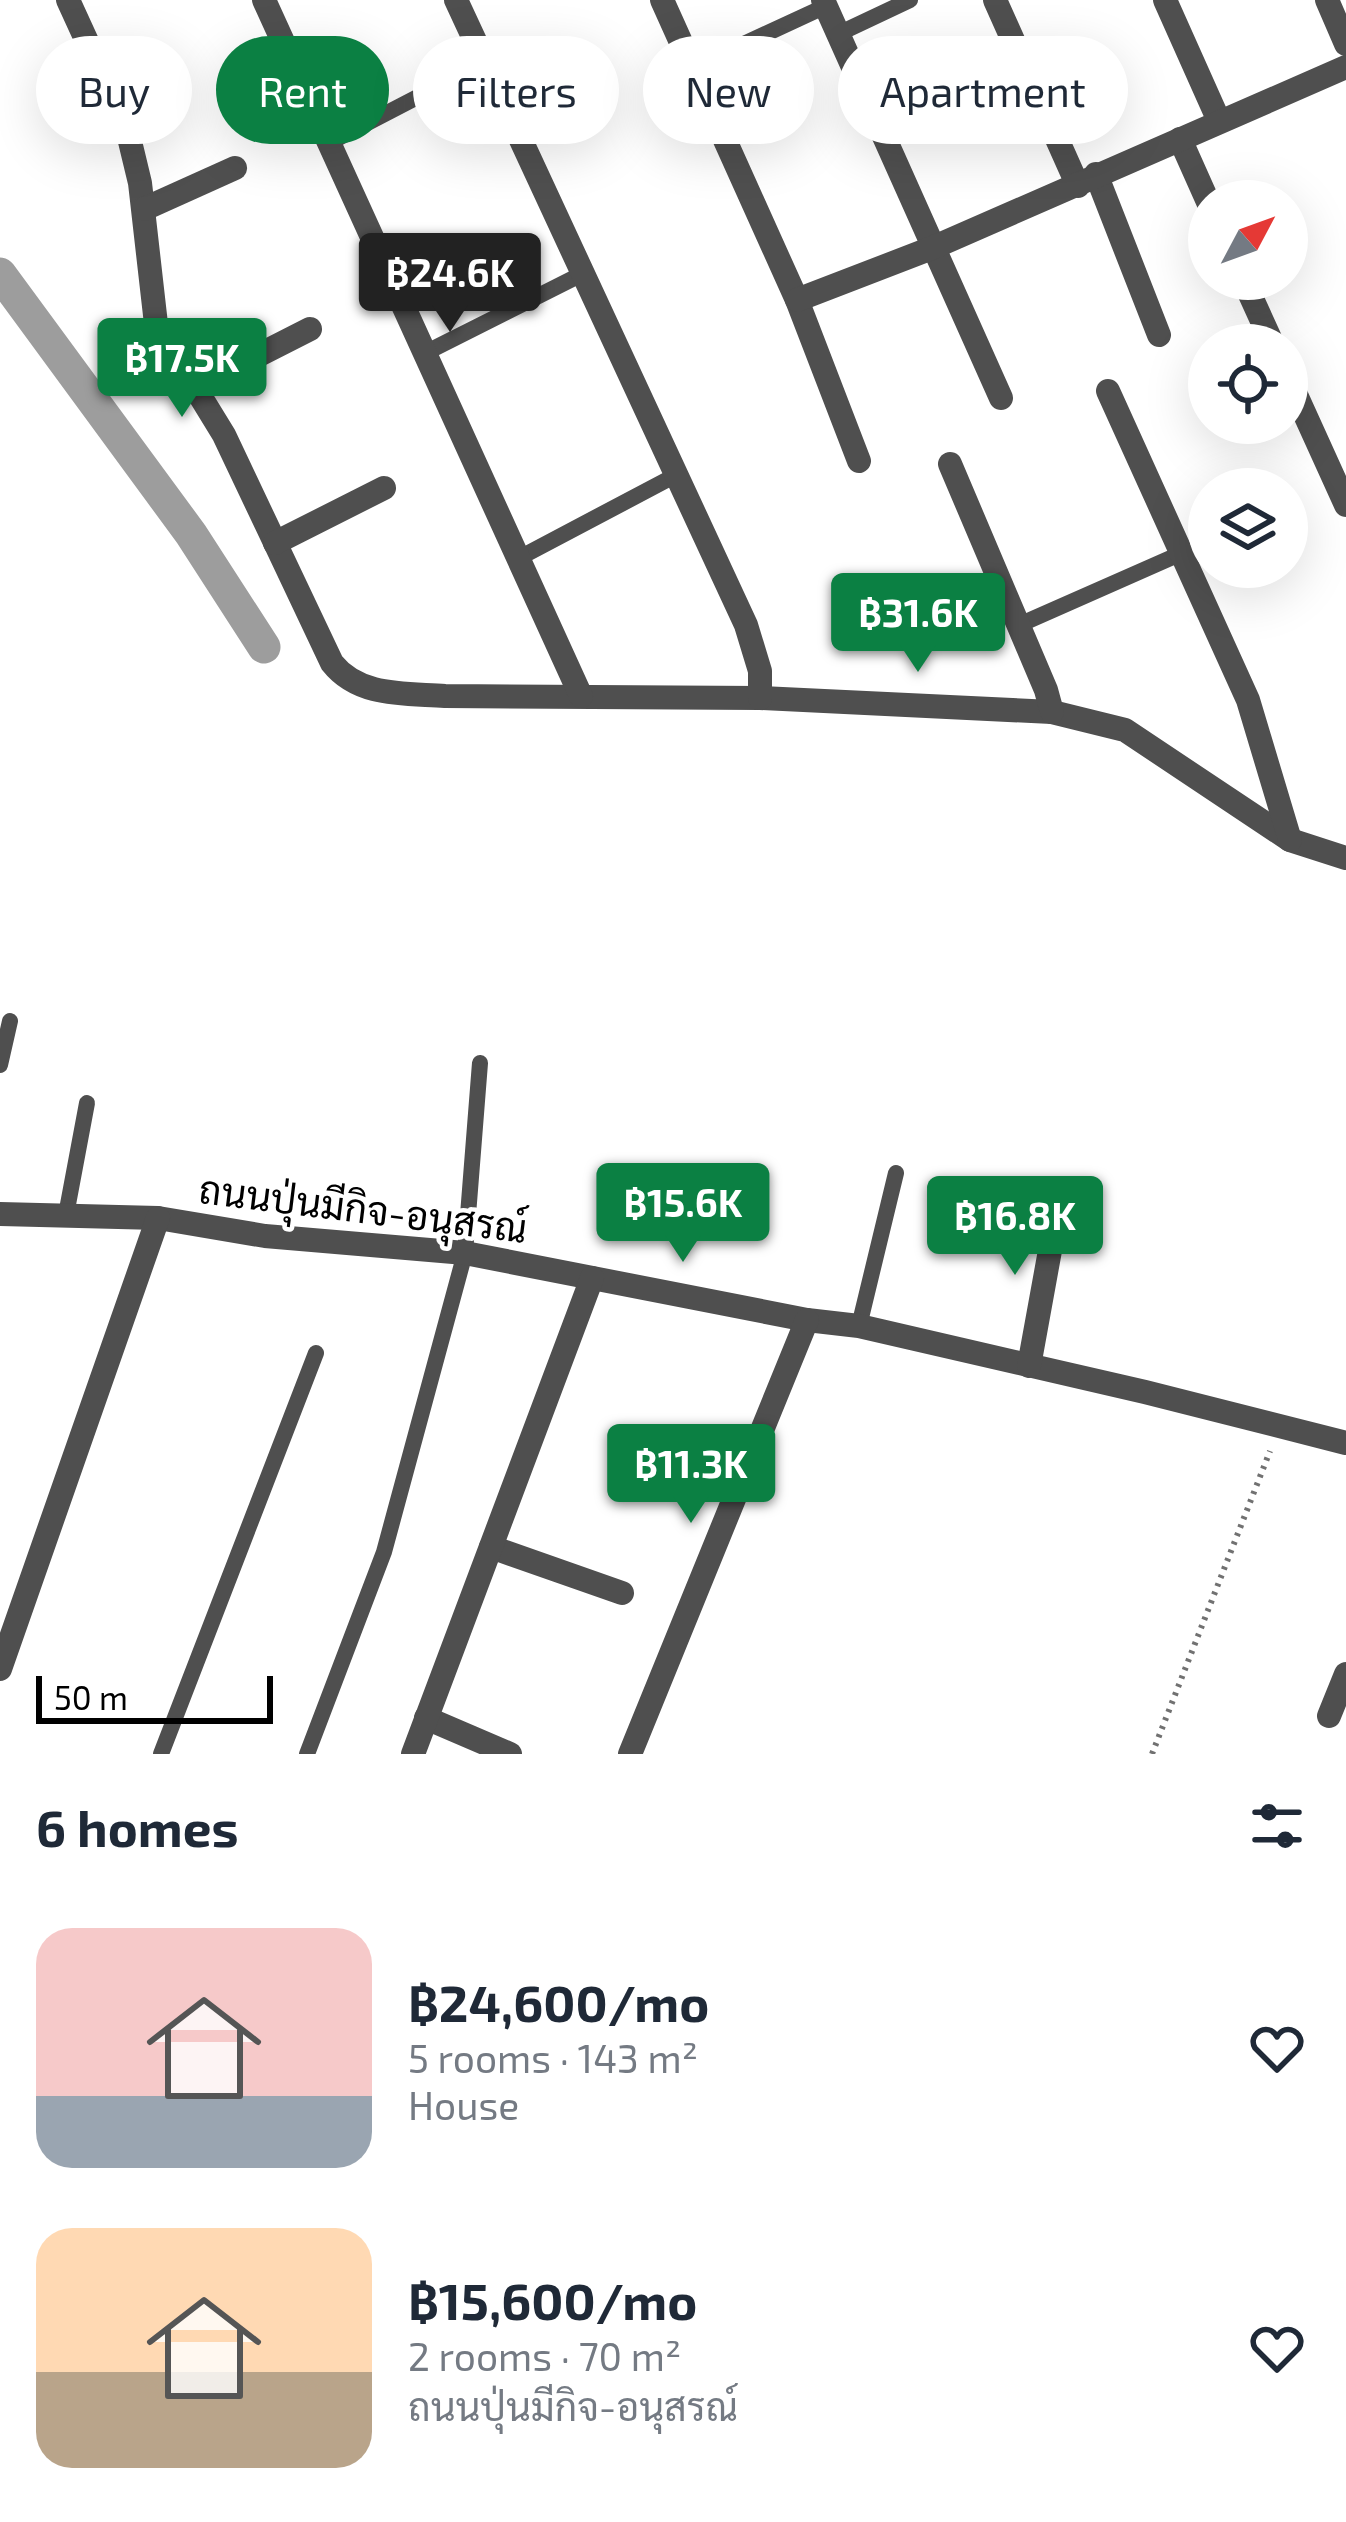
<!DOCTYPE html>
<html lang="en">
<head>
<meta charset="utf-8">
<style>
  body { margin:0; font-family:"Exo 2",Sarabun,sans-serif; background:#f2f2f3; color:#1f2937; height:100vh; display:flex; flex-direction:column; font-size:45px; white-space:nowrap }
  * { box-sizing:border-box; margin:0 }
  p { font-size:39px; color:#747a83 }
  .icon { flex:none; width:66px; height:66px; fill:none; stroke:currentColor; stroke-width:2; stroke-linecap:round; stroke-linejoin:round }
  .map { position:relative; height:1754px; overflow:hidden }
  .side { display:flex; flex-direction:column; background:#fff; flex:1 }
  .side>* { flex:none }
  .hud { position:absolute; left:36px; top:36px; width:1275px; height:108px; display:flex; gap:24px }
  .needle { width:78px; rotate:49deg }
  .fabs { position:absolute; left:1188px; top:180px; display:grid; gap:24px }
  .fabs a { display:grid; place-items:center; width:120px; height:120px; border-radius:50%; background:#fff; box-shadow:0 12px 48px #0002; font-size:60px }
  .scale { position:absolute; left:36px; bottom:30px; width:237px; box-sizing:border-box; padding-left:12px; border:6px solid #000; border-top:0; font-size:33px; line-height:42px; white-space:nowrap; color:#000; -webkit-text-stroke:9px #fff; paint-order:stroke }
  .price { position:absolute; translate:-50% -102px; padding:0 27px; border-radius:12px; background:#0b8043; color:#fff; font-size:39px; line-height:78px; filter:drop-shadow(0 3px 6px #0008) }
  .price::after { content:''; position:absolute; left:50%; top:72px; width:36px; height:27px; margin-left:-18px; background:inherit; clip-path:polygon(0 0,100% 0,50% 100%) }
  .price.on { background:#222; color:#fff }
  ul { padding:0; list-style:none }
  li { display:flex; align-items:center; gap:36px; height:300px; padding:0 36px }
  li span { display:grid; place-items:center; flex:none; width:336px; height:240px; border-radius:36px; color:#555 }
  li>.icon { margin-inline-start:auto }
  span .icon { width:144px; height:144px; fill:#fffc; stroke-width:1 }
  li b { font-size:51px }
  h2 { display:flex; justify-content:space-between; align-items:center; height:144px; padding:0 36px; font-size:51px }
  .chip { padding:0 42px; border-radius:54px; background:#fff; box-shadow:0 12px 48px #0002; font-size:42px; line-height:108px }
  .chip.on { background:#0b8043; color:#fff }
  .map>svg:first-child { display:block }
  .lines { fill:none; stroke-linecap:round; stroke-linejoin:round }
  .canal { stroke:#9d9d9d; stroke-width:33 }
  .path { stroke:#717171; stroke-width:6; stroke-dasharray:3 6; stroke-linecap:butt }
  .lane { stroke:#4f4f4f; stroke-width:16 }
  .street { stroke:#4f4f4f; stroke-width:24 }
  .labels { text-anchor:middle; stroke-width:9; stroke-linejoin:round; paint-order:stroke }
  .street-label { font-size:39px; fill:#000; stroke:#fff }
</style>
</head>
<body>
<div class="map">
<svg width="1346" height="1754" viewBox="0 0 1346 1754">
  <rect width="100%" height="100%" fill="#fff"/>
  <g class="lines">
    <polyline class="canal" points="0,274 191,534 264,647"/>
    <polyline class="path" points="1152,1754 1270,1451"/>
    <g class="lane">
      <polyline points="838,34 910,0"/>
      <polyline points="692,68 826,6"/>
      <polyline points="329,143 485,62"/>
      <polyline points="425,353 584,273"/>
      <polyline points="519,558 678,474"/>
      <polyline points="1019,625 1182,553"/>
      <polyline points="0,1065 10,1021"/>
      <polyline points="66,1215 87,1103"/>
      <polyline points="859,1326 896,1173"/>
      <polyline points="161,1754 316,1353"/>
      <polyline points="307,1754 384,1552 465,1253 480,1063"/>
    </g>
    <g class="street">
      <path d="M 68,0 L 127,129 L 140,183 L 156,324 L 224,435 L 332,663 C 359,697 404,693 445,696 L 760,698 L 1052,712 L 1125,730 L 1290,840 L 1346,858"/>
      <polyline points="264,0 581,696"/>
      <polyline points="456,0 746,625 760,671 760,698"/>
      <polyline points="662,0 797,300 859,461"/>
      <polyline points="823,0 1001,398"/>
      <polyline points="995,0 1078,186"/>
      <polyline points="1165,0 1219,121"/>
      <polyline points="1327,0 1346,44"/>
      <polyline points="1180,139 1209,204"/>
      <polyline points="1096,174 1159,335"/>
      <polyline points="144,209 235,168"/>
      <polyline points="1243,279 1273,345"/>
      <polyline points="797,300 932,248 1346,67"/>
      <polyline points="1287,375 1346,505"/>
      <polyline points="196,387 310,329"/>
      <polyline points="1108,391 1248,700 1290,840"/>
      <polyline points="950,464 1046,690 1052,712"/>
      <polyline points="275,543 384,488"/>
      <polyline points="0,1214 158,1218 265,1236 465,1253 807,1320 859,1326 1145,1392 1346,1443"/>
      <polyline points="1029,1366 1059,1201"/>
      <polyline points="491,1547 622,1593"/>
      <polyline points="0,1669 158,1218"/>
      <polyline points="1329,1716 1346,1674"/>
      <polyline points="426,1718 510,1754"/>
      <polyline points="413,1754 592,1278"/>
      <polyline points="630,1754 807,1320"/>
    </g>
  </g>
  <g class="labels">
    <g class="street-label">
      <text transform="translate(363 1209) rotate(7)" y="14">ถนนปุ่นมีกิจ-อนุสรณ์</text>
    </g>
  </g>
</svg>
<div class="fabs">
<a><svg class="needle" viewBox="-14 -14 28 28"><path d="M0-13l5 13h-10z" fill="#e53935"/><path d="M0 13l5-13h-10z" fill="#747a83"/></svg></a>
<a><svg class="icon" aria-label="locate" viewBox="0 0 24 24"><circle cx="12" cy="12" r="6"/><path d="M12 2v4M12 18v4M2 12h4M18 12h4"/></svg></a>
<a><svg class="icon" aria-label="layers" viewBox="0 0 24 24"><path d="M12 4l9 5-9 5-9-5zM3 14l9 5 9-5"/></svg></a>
</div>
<div class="scale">50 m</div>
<b class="price on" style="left:450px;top:335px">฿24.6K</b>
<b class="price" style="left:182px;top:420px">฿17.5K</b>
<b class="price" style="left:918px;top:675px">฿31.6K</b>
<b class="price" style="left:683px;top:1265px">฿15.6K</b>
<b class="price" style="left:1015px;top:1278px">฿16.8K</b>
<b class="price" style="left:691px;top:1526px">฿11.3K</b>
<div class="hud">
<a class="chip">Buy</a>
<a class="chip on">Rent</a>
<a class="chip">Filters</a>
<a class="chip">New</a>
<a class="chip">Apartment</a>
</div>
</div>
<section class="side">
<h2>6 homes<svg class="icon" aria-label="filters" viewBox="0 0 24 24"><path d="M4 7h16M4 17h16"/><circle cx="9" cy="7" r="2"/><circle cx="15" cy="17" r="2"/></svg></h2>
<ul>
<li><span style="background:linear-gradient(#f6c9c9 70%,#9aa5b1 0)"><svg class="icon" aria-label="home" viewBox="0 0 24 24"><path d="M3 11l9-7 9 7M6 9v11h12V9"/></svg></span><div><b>฿24,600/mo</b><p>5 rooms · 143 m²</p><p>House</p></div><svg class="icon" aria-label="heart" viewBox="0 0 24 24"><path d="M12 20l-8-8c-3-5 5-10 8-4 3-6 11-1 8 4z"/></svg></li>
<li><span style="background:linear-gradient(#ffd9b3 60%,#b9a48a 0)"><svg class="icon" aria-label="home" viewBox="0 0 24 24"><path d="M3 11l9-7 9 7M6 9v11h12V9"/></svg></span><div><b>฿15,600/mo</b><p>2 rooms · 70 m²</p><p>ถนนปุ่นมีกิจ-อนุสรณ์</p></div><svg class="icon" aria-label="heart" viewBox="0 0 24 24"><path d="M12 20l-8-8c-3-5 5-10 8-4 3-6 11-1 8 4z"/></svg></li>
</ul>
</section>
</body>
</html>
